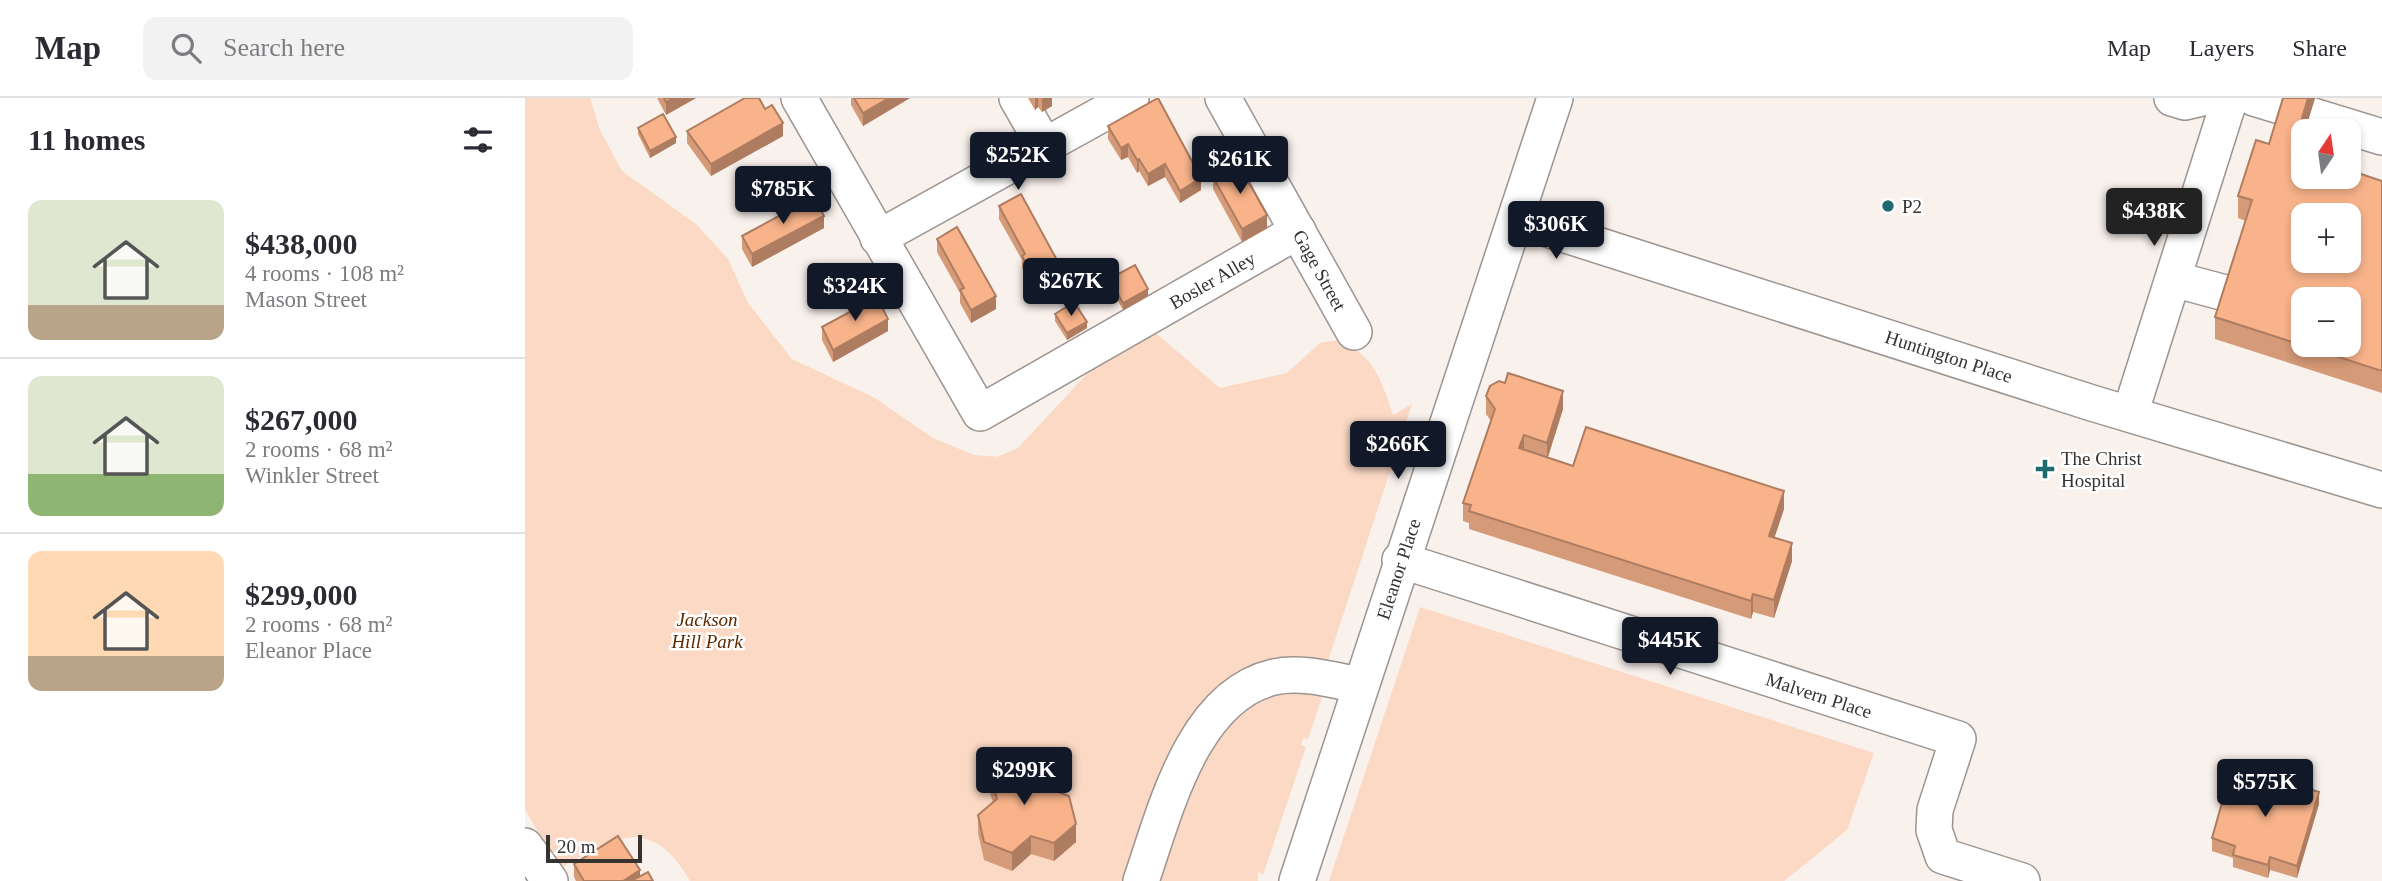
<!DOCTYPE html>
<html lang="en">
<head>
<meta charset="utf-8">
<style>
  body { margin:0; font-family:"Times New Roman",serif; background:#f2f2f3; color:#2b2b33; height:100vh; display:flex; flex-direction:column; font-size:26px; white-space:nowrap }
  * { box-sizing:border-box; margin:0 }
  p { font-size:23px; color:#7c7c81 }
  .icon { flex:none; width:38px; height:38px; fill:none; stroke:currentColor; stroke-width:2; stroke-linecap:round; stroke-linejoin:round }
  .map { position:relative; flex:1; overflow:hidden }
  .details { display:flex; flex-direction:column; background:#fff; width:525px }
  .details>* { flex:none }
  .needle { width:46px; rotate:13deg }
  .controls { position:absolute; left:1766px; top:21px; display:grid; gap:14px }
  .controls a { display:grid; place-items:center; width:70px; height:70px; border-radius:14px; background:#fff; box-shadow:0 4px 10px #0003; font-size:35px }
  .scale { position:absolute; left:21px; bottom:18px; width:96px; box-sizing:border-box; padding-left:7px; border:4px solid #353230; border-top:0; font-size:19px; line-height:24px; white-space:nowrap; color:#353230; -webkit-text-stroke:5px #fff; paint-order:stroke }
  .price { position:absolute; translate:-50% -60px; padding:0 16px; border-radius:7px; background:#111827; color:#fff; font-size:23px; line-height:46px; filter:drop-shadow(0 2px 4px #0008) }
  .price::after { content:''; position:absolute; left:50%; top:42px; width:21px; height:16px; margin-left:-10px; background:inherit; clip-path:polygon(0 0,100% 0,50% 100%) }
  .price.on { background:#222; color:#fff }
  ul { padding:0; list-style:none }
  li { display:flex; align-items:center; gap:21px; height:175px; padding:0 28px }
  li+li { border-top:2px solid #e1e1e2 }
  li span { display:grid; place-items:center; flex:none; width:196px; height:140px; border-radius:14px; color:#555 }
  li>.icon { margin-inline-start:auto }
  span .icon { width:84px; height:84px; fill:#fffc; stroke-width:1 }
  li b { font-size:30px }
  h2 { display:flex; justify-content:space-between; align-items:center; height:84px; padding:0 28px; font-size:30px }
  header { display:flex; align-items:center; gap:42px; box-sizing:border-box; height:98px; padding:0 35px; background:#fff; border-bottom:2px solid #e1e1e2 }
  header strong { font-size:33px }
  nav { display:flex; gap:38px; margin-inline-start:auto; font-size:24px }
  .search { width:490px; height:63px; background:#f2f2f3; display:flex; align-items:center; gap:18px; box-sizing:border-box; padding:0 24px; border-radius:14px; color:#7c7c81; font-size:26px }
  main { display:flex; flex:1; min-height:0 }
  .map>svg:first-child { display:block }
  .green { fill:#fbd9c5 }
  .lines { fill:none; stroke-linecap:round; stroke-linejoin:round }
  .minor-casing { stroke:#9c9490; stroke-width:38 }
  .minor { stroke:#fff; stroke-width:35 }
  .wall { fill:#d59a77 }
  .shaded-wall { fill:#ae7d61 }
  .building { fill:#f8b38a; stroke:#ae7d61; stroke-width:2; fill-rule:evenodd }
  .poi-dot { fill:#1f6b70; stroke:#fff; stroke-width:2.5 }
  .labels { text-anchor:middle; stroke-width:5; stroke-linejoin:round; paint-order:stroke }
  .poi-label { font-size:19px; fill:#353230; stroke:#fff; text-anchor:start }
  .street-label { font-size:19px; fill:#353230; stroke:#fff }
  .park-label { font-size:19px; font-style:italic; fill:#5d2900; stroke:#fff }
</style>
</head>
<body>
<header>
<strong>Map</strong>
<div class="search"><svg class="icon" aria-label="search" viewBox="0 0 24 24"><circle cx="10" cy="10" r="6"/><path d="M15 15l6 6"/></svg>Search here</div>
<nav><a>Map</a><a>Layers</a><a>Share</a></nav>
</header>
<main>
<section class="details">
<h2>11 homes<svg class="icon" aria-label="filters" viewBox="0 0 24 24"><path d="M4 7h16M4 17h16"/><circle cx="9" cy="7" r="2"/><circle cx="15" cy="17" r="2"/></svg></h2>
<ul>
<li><span style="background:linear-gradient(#dfe7d0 75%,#b9a48a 0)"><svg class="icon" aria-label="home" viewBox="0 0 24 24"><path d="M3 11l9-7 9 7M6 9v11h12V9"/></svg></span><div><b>$438,000</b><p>4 rooms · 108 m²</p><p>Mason Street</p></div></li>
<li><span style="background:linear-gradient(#dfe7d0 70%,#8fb573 0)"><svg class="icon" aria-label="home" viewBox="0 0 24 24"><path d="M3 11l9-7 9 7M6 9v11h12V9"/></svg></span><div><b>$267,000</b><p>2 rooms · 68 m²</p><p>Winkler Street</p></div></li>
<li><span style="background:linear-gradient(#ffd9b3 75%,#b9a48a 0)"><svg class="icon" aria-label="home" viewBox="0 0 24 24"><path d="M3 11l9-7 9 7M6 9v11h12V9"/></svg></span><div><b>$299,000</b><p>2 rooms · 68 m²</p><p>Eleanor Place</p></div></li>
</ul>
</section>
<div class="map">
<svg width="1857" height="783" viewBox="0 0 1857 783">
  <rect width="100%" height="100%" fill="#f9f1ec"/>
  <g class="green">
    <path d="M 0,0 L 65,0 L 75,32 L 97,73 L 171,126 L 203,161 L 223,205 L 267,261 L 350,300 L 408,340 L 449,357 L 472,359 L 493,350 L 586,250 L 626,231 L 695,290 L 762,275 L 795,245 L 818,241 C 852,266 855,278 868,317 L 887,306 L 792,597 L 797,599 L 783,641 L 778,640 L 776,647 L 781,649 L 738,777 L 733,773 L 733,783 L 165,783 C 125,714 88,740 34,771 L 0,711 Z"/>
    <polygon points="895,509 1349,655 1322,732 1259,783 804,783"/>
  </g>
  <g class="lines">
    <defs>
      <g id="minor">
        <polyline points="274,0 455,315 773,133"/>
        <polyline points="492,0 519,47"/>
        <polyline points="698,0 829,234"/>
        <polyline points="1647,0 1660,4 1677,0"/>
        <polyline points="1729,0 1857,39"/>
        <polyline points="991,121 1567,305 1857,392"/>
        <polyline points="353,140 606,0"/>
        <polyline points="1648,181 1704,196"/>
        <polyline points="1605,316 1705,0"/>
        <polyline points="875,462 1433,641 1410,712 1409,732 1418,758 1497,783"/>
        <polyline points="0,748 25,783"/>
        <path d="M 616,783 C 640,714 667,598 749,579 C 776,573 808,582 834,587"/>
        <polyline points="772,783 1030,0"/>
      </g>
    </defs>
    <use href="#minor" class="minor-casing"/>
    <use href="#minor" class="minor"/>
  </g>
  <g class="wall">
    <polygon points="132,0 171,0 141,17"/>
    <polygon points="326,0 385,0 338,28 326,7"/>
    <polygon points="503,0 527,0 527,8 517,14 513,9 510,12"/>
    <polygon points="1790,0 1780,33 1778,33 1773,56 1857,83 1857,295 1690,241 1690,219 1721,123 1713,120 1713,98 1744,46"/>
    <polygon points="583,28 676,92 655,105 640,79 623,88 614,73 612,75 603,59 596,62 583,41"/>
    <polygon points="113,30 151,45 125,60 113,36"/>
    <polygon points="162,33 258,38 186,78 162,45"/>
    <polygon points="688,79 742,130 717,144 688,91"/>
    <polygon points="474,108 533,176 508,190 497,170 497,162 474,121"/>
    <polygon points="299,130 227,169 217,151 217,138"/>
    <polygon points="412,141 471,211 446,225 435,205 435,195 412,154"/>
    <polygon points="584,181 623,198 598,212 584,187"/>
    <polygon points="530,216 562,230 542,242 530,223"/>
    <polygon points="297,229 363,233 308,264 297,242"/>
    <polygon points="961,298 1038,311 1023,359 1048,368 1259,411 1249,440 1267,463 1249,520 1228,514 1226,521 944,431 944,425 938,423 938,405 966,323 961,316"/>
    <polygon points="465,677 522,690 551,744 529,763 506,756 487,773 459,762 453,735 453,717 468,705 465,695"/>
    <polygon points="1794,706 1772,780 1745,772 1743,780 1708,769 1708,760 1687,753 1687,740"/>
    <polygon points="49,766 115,778 128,783 51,783 49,779"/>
  </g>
  <g class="shaded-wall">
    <polygon points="148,0 171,0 141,17 141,4"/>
    <polygon points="364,0 385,0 338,28 338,15"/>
    <polygon points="510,0 513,0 513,9 510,12"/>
    <polygon points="518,0 527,0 527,8 517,14 517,1"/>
    <polygon points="1783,0 1790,0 1780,33 1778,33 1778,40 1767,76 1767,54"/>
    <polygon points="258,25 258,38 186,78 186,66"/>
    <polygon points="151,39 151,45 125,60 125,53"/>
    <polygon points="603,46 603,59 596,62 596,50"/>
    <polygon points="614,61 614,73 612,75 612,62"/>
    <polygon points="640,66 640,79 623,88 623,76"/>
    <polygon points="676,80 676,92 655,105 655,93"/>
    <polygon points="742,117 742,130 717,144 717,131"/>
    <polygon points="299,118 299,130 227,169 227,156"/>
    <polygon points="533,164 533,176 508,190 508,178"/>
    <polygon points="623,191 623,198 598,212 598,205"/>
    <polygon points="471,198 471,211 446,225 446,212"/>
    <polygon points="363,221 363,233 308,264 308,252"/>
    <polygon points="562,224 562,230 542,242 542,235"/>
    <polygon points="1038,293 1038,311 1022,362 1022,345"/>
    <polygon points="999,337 999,355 994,350"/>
    <polygon points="1259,393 1259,411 1244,456 1244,438"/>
    <polygon points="1267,445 1267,463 1249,520 1249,502"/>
    <polygon points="1228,496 1228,514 1226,521 1226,503"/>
    <polygon points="1794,694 1794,706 1772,780 1772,768"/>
    <polygon points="551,726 551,744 529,763 529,745"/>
    <polygon points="506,738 506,756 487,773 487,755"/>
    <polygon points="1745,759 1745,772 1743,780 1743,767"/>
    <polygon points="115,772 115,783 98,783"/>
  </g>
  <g class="building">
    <polygon points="139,0 148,0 141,4"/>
    <polygon points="220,0 234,0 240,11 247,7 258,25 186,66 162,33"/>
    <polygon points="329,0 364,0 338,15"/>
    <polygon points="633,0 676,80 655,93 640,66 623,76 614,61 612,62 603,46 596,50 583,28"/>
    <path d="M 1758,0 L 1783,0 L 1767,54 L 1778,57 L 1778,79 L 1824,79 L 1824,72 L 1857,83 L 1857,273 L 1690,219 L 1727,102 L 1713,98 L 1731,42 L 1744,46 ZM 1778,117 L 1824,117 L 1824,163 L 1778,163 ZM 1778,201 L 1824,201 L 1824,247 L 1778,247 Z"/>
    <polygon points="138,16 151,39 125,53 113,30"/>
    <polygon points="713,65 742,117 717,131 688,79"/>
    <polygon points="496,96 533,164 508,178 497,158 500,156 474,108"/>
    <polygon points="289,99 299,118 227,156 217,138"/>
    <polygon points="432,129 471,198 446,212 435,192 439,190 412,141"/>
    <polygon points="610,167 623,191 598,205 584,181"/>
    <polygon points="352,199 363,221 308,252 297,229"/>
    <polygon points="549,204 562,224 542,235 530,216"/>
    <polygon points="983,275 1038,293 1022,345 999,337 994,350 1048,368 1061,329 1259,393 1244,438 1267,445 1249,502 1228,496 1226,503 944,413 946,407 938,405 970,311 961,298 965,288 974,283 980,285"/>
    <polygon points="488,656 516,665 522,690 544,698 551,726 529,745 506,738 487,755 459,744 453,717 472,701 465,677"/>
    <polygon points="1712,674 1732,681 1733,676 1794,694 1772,768 1745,759 1743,767 1708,757 1710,748 1687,740 1702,687 1708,689"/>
    <polygon points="93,738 115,772 98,783 59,783 49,766"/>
    <polygon points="123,774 128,783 106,783"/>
  </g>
  <g class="poi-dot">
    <circle cx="1363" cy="108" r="7"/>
    <path d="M1516.5 360.5h7v7h7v7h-7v7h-7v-7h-7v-7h7z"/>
  </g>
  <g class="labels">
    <g class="poi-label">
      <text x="1377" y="115">P2</text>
      <text x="1536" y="367">The Christ<tspan x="1536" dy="22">Hospital</tspan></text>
    </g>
    <g class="street-label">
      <text transform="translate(795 172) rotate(61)" y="7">Gage Street</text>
      <text transform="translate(687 182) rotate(-30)" y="7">Bosler Alley</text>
      <text transform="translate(1424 258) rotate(18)" y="7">Huntington Place</text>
      <text transform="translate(873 471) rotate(-72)" y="7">Eleanor Place</text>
      <text transform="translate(1294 597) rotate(18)" y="7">Malvern Place</text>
    </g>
    <g class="park-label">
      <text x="182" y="528">Jackson<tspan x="182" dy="22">Hill Park</tspan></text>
    </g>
  </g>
</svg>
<div class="controls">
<a><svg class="needle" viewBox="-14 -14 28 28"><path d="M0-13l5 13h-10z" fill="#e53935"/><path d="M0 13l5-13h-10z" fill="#7c7c81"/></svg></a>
<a>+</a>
<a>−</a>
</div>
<div class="scale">20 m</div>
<b class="price" style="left:493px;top:94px">$252K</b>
<b class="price" style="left:715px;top:98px">$261K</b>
<b class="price" style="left:258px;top:128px">$785K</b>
<b class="price on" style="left:1629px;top:150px">$438K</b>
<b class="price" style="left:1031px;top:163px">$306K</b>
<b class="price" style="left:546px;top:220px">$267K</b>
<b class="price" style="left:330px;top:225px">$324K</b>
<b class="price" style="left:873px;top:383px">$266K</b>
<b class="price" style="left:1145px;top:579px">$445K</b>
<b class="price" style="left:499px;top:709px">$299K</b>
<b class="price" style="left:1740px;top:721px">$575K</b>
</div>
</main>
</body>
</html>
